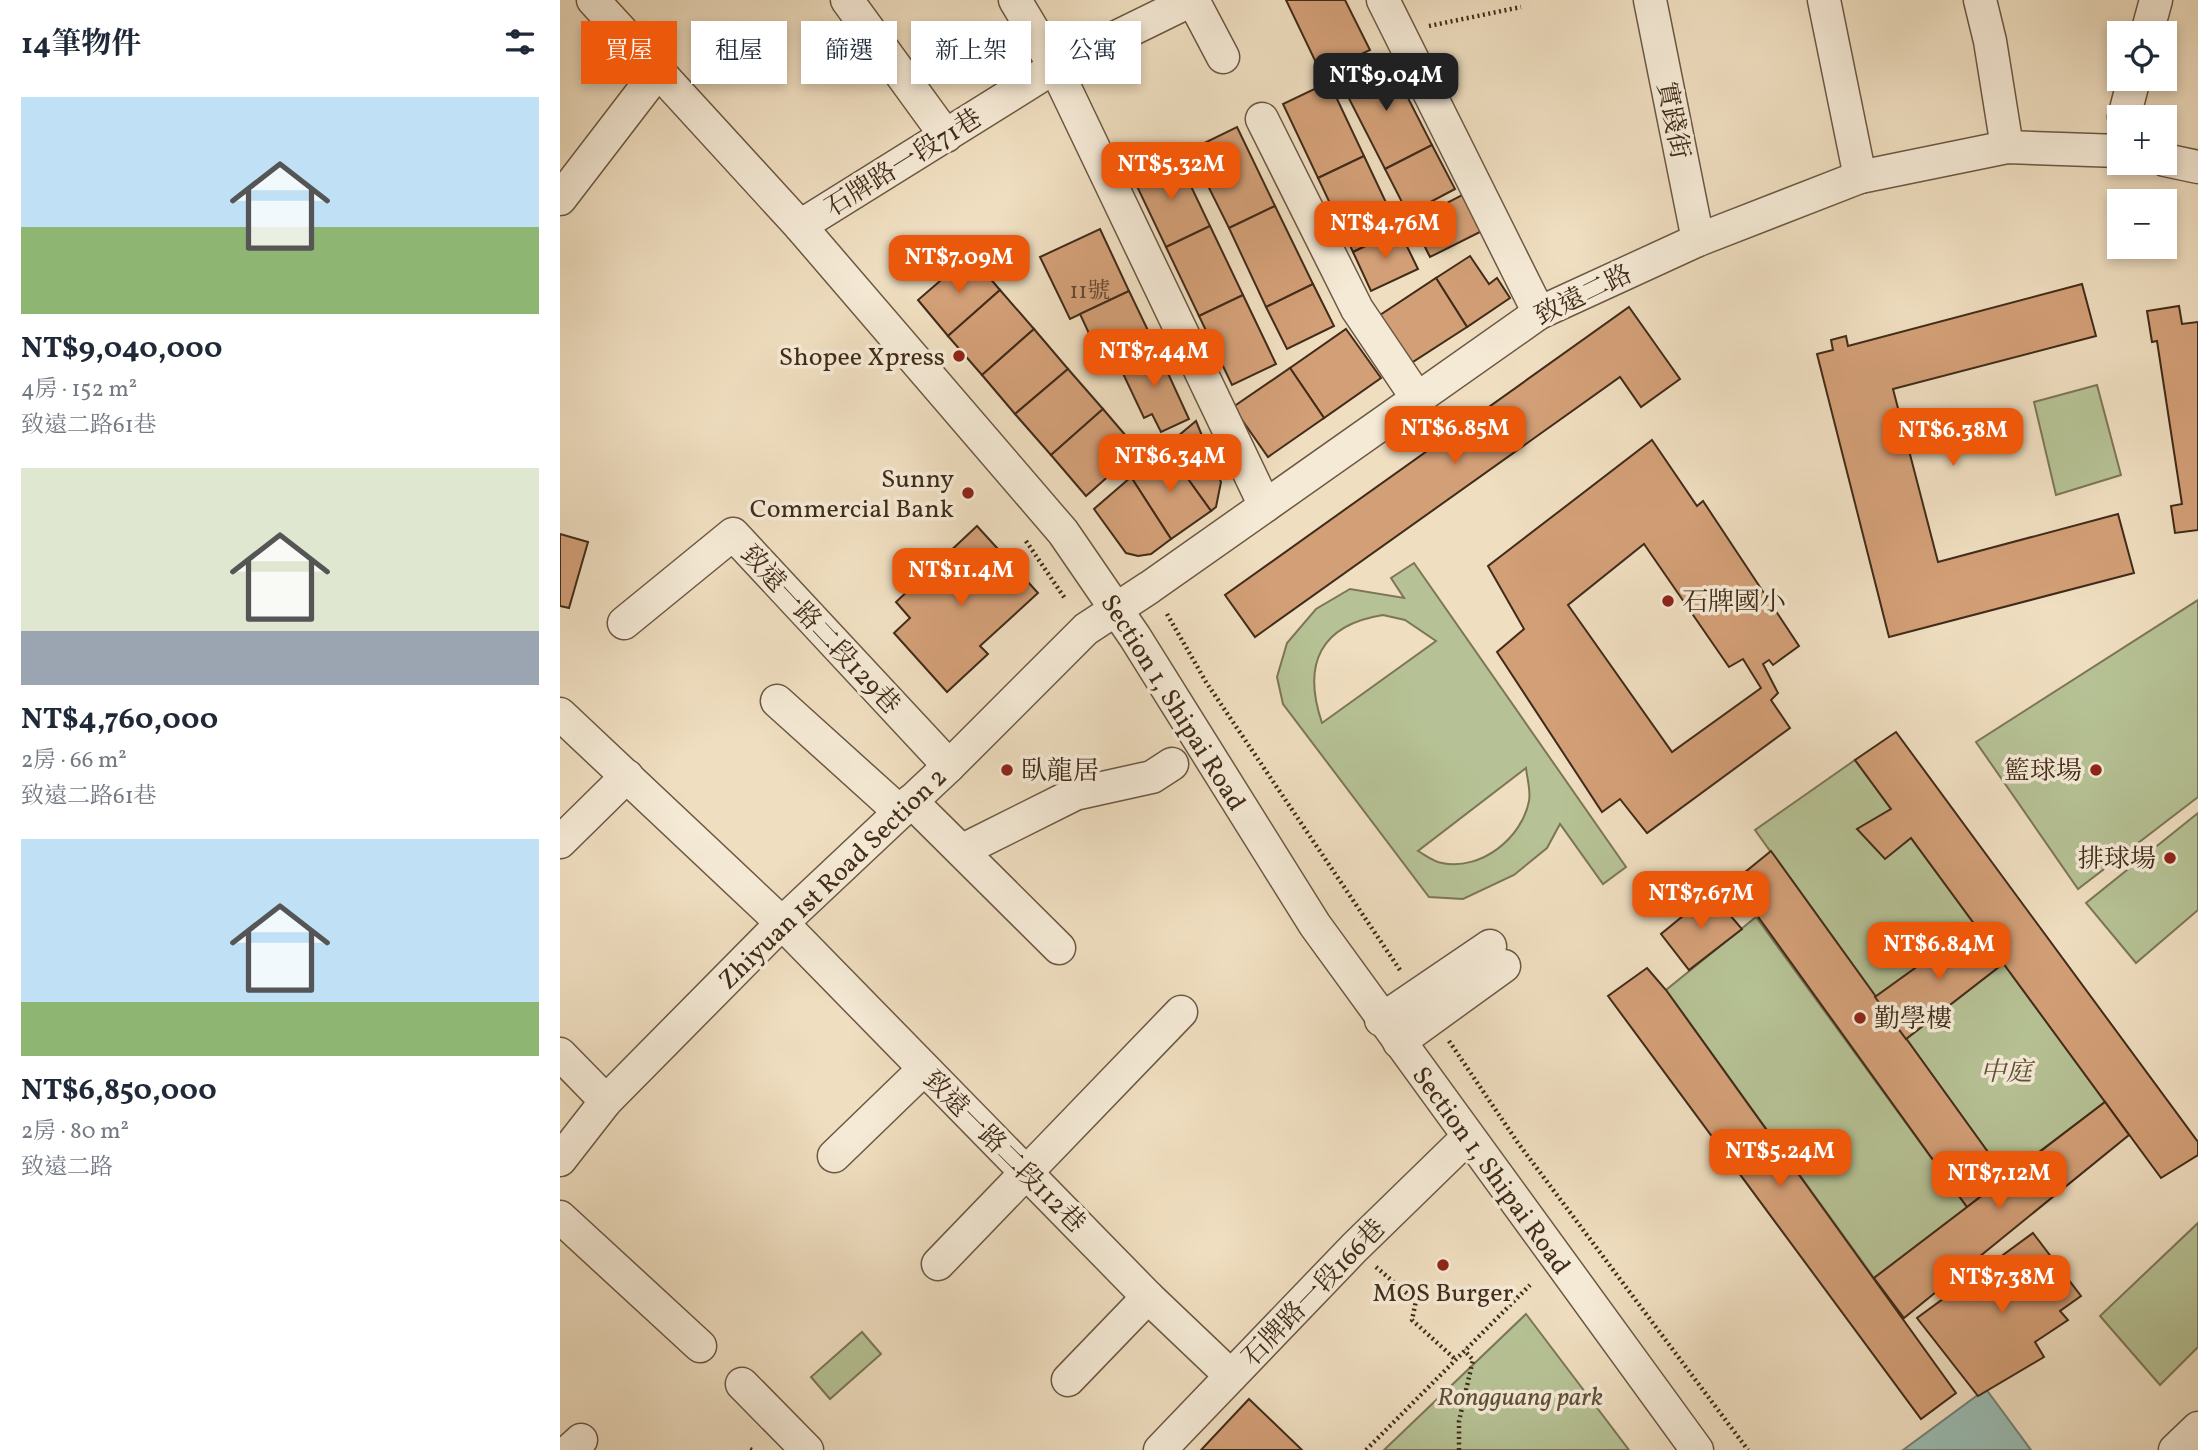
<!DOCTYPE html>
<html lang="zh-TW">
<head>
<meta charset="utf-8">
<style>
  body { margin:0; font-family:Vollkorn,"Noto Serif TC",serif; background:#f6f6f7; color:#1f2937; height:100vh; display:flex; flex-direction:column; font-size:26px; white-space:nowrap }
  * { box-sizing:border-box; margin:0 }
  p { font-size:23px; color:#747a83 }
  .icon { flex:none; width:38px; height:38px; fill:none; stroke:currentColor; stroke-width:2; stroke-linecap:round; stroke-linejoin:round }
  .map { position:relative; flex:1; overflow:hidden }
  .drawer { display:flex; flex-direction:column; background:#fff; width:560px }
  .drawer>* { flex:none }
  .hud { position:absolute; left:21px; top:21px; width:665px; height:63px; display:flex; gap:14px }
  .fabs { position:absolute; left:1547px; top:21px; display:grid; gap:14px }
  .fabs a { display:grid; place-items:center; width:70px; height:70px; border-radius:0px; background:#fff; box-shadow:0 4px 10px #0003; font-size:35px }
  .price { position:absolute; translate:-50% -60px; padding:0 16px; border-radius:14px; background:#ea580c; color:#fff; font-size:23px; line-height:46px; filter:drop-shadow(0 2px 4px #0008) }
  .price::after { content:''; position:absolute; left:50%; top:42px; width:21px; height:16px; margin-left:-10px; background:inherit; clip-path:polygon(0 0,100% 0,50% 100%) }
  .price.on { background:#222; color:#fff }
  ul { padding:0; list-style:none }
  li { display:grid; align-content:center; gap:14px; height:371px; padding:0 21px }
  li span { display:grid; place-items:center; height:217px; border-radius:0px; color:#555 }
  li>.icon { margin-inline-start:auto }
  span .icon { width:126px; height:126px; fill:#fffc; stroke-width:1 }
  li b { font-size:30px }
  h2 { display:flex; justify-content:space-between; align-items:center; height:84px; padding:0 21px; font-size:30px }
  .pill { padding:0 24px; border-radius:0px; background:#fff; box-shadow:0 4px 10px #0003; font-size:24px; line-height:63px }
  .pill.on { background:#ea580c; color:#fff }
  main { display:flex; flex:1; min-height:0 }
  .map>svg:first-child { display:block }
  .green { fill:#b6c295; stroke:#7c7657; stroke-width:2; fill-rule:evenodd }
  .water { fill:#9abcb3; stroke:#768275; stroke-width:2 }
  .building { fill:#d39f77; stroke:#412b19; stroke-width:2; fill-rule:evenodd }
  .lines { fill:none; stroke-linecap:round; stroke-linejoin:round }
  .minor-casing { stroke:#6c5843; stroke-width:35 }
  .path { stroke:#412b19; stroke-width:4.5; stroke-dasharray:2 3.5; stroke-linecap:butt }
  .minor { stroke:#f5ead6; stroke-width:32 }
  .poi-dot { fill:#8f2418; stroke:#f5ead6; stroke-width:2.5 }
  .labels { text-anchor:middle; stroke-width:7; stroke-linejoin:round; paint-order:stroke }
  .number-label { font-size:23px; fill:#664830 }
  .street-label { font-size:26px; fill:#412b19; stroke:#f5ead6 }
  .poi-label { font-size:26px; fill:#412b19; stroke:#f5ead6; text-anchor:end }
  .park-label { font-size:26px; font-style:italic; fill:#5e5138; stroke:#f5ead6 }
</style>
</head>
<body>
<main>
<section class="drawer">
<h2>14筆物件<svg class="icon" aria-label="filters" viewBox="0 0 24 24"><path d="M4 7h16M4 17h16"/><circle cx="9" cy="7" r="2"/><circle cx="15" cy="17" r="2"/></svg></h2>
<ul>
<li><span style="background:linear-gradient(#bfe0f5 60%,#8fb573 0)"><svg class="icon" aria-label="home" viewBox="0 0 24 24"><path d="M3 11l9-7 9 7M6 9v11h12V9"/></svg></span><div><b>NT$9,040,000</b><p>4房 · 152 m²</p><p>致遠二路61巷</p></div></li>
<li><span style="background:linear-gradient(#dfe7d0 75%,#9aa5b1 0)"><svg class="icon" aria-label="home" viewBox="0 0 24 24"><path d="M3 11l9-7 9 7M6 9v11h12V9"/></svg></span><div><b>NT$4,760,000</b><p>2房 · 66 m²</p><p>致遠二路61巷</p></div></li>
<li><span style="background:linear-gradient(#bfe0f5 75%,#8fb573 0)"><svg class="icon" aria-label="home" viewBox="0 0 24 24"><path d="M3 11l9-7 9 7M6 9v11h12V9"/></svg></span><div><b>NT$6,850,000</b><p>2房 · 80 m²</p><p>致遠二路</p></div></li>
</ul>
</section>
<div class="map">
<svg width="1638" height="1450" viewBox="0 0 1638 1450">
  <rect width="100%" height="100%" fill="#efdec0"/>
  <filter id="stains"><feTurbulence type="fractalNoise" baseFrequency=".00286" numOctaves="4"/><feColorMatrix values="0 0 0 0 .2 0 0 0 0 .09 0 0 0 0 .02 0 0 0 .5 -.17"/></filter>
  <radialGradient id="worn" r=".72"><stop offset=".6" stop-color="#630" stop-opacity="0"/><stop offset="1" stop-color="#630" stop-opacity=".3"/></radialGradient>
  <g class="green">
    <polygon points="1537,385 1561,475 1496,495 1474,402"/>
    <path d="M 854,563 L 1066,867 L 1043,884 L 1000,824 L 987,848 L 954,875 L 903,899 L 869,897 L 723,704 L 717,677 L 727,643 L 756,609 L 790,589 L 844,598 L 831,578 ZM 823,615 L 845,620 L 876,641 L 762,723 C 742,664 760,625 823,615 ZM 966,768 C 967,778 971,791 969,801 C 962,838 921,871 882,863 C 874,862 865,855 858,851 Z"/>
    <polygon points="1638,600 1638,797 1518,889 1416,742"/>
    <polygon points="1295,760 1331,809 1298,829 1351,838 1415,925 1315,997 1195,830"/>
    <polygon points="1638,813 1638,910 1576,963 1526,903"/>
    <polygon points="1196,917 1407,1207 1314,1278 1106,990"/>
    <polygon points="1444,963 1545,1102 1446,1177 1346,1039"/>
    <polygon points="1638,1223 1638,1347 1600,1385 1540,1316"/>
    <polygon points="966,1314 1069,1450 824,1450"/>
    <polygon points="302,1332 321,1354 270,1399 251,1377"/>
  </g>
  <polygon class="water" points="1426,1389 1471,1450 1343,1450"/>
  <g class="building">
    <polygon points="726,0 785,0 810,50 761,73"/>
    <polygon points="827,57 872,145 825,169 780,81"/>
    <polygon points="769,82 804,156 758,178 723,104"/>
    <polygon points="677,127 715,206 669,228 630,150"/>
    <polygon points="872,145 895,189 848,214 825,169"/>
    <polygon points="804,156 839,230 793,252 758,178"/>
    <polygon points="617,157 650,226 606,247 573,178"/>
    <polygon points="904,194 922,231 870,257 852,221"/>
    <polygon points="715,206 753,284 706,307 669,228"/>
    <polygon points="650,226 683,295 639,316 606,247"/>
    <polygon points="540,229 569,291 510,319 480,257"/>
    <polygon points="839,230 858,269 811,291 793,252"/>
    <polygon points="410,255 440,290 388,336 358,300"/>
    <polygon points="910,256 929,284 937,278 950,298 907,327 876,278"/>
    <polygon points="876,278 907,327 845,367 814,319"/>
    <polygon points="753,284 774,326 727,349 706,307"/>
    <polygon points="1522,284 1536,336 1333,389 1378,562 1558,514 1574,573 1329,637 1257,354 1273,350 1271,340 1286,336 1288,346"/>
    <polygon points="440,290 474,329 422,375 388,336"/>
    <polygon points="569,291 595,345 545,368 520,314"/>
    <polygon points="683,295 716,364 672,385 639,316"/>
    <polygon points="1619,306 1622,324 1638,322 1638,530 1615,533 1611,506 1622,504 1597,341 1592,342 1587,311"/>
    <polygon points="1069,307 1120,379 1081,407 1060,377 695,637 665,595"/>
    <polygon points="474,329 508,369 455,414 422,375"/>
    <polygon points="786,329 821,378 764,418 730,368"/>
    <polygon points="595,345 629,419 601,432 592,414 584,418 558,363"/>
    <polygon points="730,368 764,418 708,457 673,407"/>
    <polygon points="508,369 543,409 491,455 455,414"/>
    <polygon points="543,409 578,450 526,496 491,455"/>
    <polygon points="636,421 661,482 656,507 651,511 605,447"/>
    <path d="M 1092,440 L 1137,506 L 1143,501 L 1239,646 L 1213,665 L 1209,660 L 1203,664 L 1218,693 L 1211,700 L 1230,728 L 1087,833 L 1060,799 L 1042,812 L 937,652 L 964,629 L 928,566 ZM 1084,544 L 1169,667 L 1183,659 L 1201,688 L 1112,752 L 1008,605 Z"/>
    <polygon points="605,447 651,511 611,539 571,477"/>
    <polygon points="571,477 611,539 591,554 578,556 566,553 534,509"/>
    <polygon points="417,526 478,593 420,646 428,654 387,692 334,633 350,618 336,602"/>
    <polygon points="0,534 28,542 9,608 0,606"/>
    <polygon points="1336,732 1638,1142 1638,1155 1601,1178 1351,838 1325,859 1297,829 1331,809 1295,760"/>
    <polygon points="1211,851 1446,1177 1407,1207 1173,882"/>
    <polygon points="1151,893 1182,929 1129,970 1101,934"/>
    <polygon points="1415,925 1444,963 1346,1039 1315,997"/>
    <polygon points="1087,968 1106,990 1396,1393 1361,1419 1048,996"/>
    <polygon points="1545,1102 1569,1135 1344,1318 1314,1278"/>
    <polygon points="1473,1233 1521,1296 1500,1311 1508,1320 1475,1342 1484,1357 1418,1396 1357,1318"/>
    <polygon points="689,1399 742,1450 641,1450"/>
  </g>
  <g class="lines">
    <defs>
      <g id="minor">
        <polyline points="33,0 240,226 503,532 575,637 755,925 1137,1450"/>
        <polyline points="287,0 386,136"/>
        <polyline points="455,0 495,67 705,506"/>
        <polyline points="633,0 663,57"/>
        <polyline points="823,0 979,313"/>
        <polyline points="1090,0 1138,240"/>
        <polyline points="1264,0 1300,177"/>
        <polyline points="1420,0 1430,41 1447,147"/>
        <polyline points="1587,33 1596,0"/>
        <polyline points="1564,117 1574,79"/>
        <polyline points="702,119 797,309 857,398"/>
        <polyline points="1605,160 1638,167"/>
        <polyline points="0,199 99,70"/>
        <polyline points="240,226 495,67 632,0"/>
        <polyline points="64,623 173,534 389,766"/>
        <polyline points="217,701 340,812"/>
        <polyline points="0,714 222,923 588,1297 671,1376"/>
        <polyline points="351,801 499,948"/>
        <polyline points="0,842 67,776"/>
        <polyline points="403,850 515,794 592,777 612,764"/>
        <polyline points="821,1020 930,946"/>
        <polyline points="839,1042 944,966"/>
        <polyline points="0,1054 46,1101"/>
        <polyline points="274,1156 364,1069"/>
        <polyline points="0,1160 46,1101 222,923 389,766 526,629 590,587 979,313 1138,240 1300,177 1447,147 1559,151"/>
        <polyline points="0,1217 140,1346"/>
        <polyline points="378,1264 621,1012"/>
        <polyline points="508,1380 588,1297"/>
        <polyline points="182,1384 247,1450"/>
        <polyline points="10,1450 21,1440"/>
        <polyline points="600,1450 794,1248 908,1137"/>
        <polyline points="1615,1450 1638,1428"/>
      </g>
    </defs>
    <use href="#minor" class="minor-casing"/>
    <g class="path">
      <polyline points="869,26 961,7"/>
      <polyline points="466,541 506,600"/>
      <polyline points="607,614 646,682 840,970"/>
      <polyline points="889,1041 958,1143 1188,1450"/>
      <polyline points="816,1267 856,1301 852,1320 895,1359"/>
      <polyline points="190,1449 192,1450"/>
      <polyline points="806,1450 970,1285"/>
      <polyline points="899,1450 899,1421 913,1360 904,1350"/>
    </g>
    <use href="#minor" class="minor"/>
  </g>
  <g class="poi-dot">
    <circle cx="399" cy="356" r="7"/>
    <circle cx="408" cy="493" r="7"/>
    <circle cx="1108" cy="601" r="7"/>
    <circle cx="447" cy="770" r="7"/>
    <circle cx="1536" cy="770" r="7"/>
    <circle cx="1610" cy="858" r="7"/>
    <circle cx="1300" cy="1018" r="7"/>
    <circle cx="883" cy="1265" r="7"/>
  </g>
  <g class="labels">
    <g class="number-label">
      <text x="530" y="298">11號</text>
    </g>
    <g class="street-label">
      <text transform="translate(1114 120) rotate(79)" y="9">實踐街</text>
      <text transform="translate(343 162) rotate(-32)" y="9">石牌路一段71巷</text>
      <text transform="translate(1023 294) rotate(-26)" y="9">致遠二路</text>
      <text transform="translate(261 629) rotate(47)" y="9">致遠一路二段129巷</text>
      <text transform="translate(614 702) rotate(58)" y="9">Section 1, Shipai Road</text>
      <text transform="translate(272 878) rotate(-44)" y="9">Zhiyuan 1st Road Section 2</text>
      <text transform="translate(445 1151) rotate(45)" y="9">致遠一路二段112巷</text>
      <text transform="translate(932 1170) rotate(54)" y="9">Section 1, Shipai Road</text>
      <text transform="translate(753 1292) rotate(-46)" y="9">石牌路一段166巷</text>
    </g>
    <g class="poi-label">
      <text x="385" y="365">Shopee Xpress</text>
      <text x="394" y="487">Sunny<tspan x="394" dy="30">Commercial Bank</tspan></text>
      <text x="1122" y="610" text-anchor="start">石牌國小</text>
      <text x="461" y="779" text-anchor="start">臥龍居</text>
      <text x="1522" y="779">籃球場</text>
      <text x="1596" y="867">排球場</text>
      <text x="1314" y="1027" text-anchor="start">勤學樓</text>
      <text x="883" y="1301" text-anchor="middle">MOS Burger</text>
    </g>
    <g class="park-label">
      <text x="1446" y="1080">中庭</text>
      <text x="960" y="1405">Rongguang park</text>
    </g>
  </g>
  <rect width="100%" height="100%" filter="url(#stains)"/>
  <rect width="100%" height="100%" fill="url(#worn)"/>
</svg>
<div class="fabs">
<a><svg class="icon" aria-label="locate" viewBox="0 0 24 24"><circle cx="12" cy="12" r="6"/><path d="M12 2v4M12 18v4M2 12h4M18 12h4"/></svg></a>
<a>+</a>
<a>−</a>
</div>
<b class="price on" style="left:826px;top:113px">NT$9.04M</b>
<b class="price" style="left:611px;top:202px">NT$5.32M</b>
<b class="price" style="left:825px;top:261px">NT$4.76M</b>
<b class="price" style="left:399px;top:295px">NT$7.09M</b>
<b class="price" style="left:594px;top:389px">NT$7.44M</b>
<b class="price" style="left:895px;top:466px">NT$6.85M</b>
<b class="price" style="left:1393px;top:468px">NT$6.38M</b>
<b class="price" style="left:610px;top:494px">NT$6.34M</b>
<b class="price" style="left:401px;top:608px">NT$11.4M</b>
<b class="price" style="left:1141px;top:931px">NT$7.67M</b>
<b class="price" style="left:1379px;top:982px">NT$6.84M</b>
<b class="price" style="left:1220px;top:1189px">NT$5.24M</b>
<b class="price" style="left:1439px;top:1211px">NT$7.12M</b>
<b class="price" style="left:1442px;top:1315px">NT$7.38M</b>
<div class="hud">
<a class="pill on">買屋</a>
<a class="pill">租屋</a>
<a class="pill">篩選</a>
<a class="pill">新上架</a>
<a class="pill">公寓</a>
</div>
</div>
</main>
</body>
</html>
